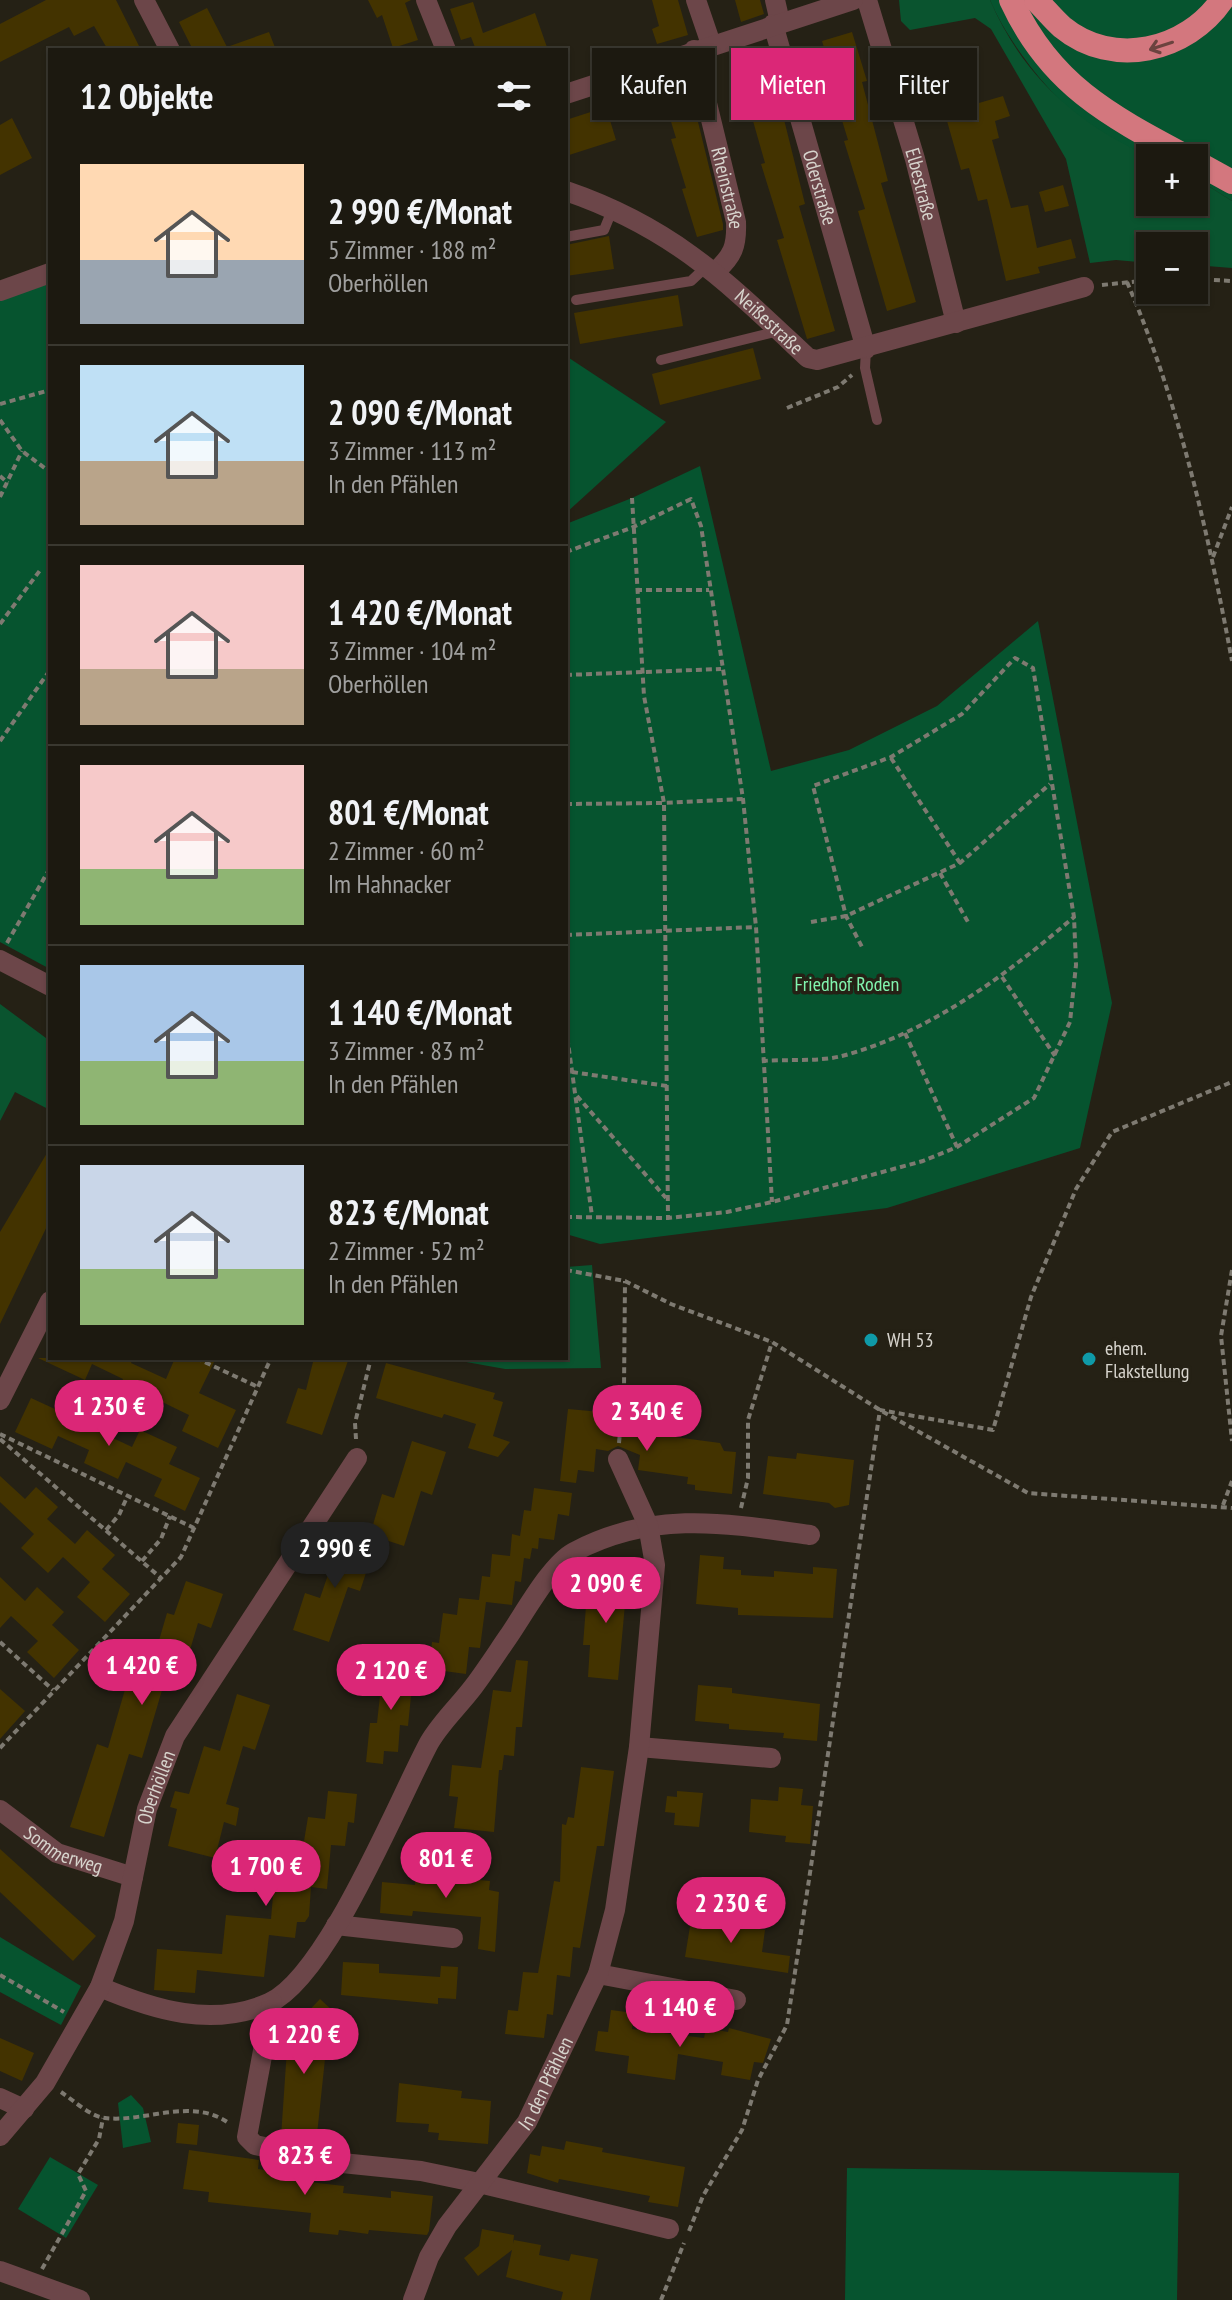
<!DOCTYPE html>
<html lang="de">
<head>
<meta charset="utf-8">
<style>
  body { margin:0; font-family:"PT Sans Narrow",sans-serif; background:#252219; color:#f1f3f6; height:100vh; display:flex; flex-direction:column; font-size:30px; white-space:nowrap }
  * { box-sizing:border-box; margin:0 }
  p { font-size:26px; color:#a0a09f }
  .icon { flex:none; width:44px; height:44px; fill:none; stroke:currentColor; stroke-width:2; stroke-linecap:round; stroke-linejoin:round }
  .map { position:relative; flex:1; overflow:hidden }
  .details { position:absolute; left:48px; top:48px; width:520px; height:1312px; display:flex; flex-direction:column; background:#1c1910; border-radius:0px; box-shadow:0 2px 6px #0004,0 0 0 2px #3a3830 }
  .details>* { flex:none }
  .top-card { position:absolute; left:592px; top:48px; width:520px; height:72px; display:flex; gap:16px }
  .buttons { position:absolute; left:1136px; top:144px; display:grid; gap:16px }
  .buttons a { display:grid; place-items:center; width:72px; height:72px; border-radius:0px; background:#1c1910; box-shadow:0 2px 6px #0004,0 0 0 2px #3a3830; font-size:40px }
  .price { position:absolute; translate:-50% -68px; padding:0 18px; border-radius:28px; background:#db2777; color:#fff; font-size:26px; line-height:52px; filter:drop-shadow(0 2px 4px #0008) }
  .price::after { content:''; position:absolute; left:50%; top:48px; width:24px; height:18px; margin-left:-12px; background:inherit; clip-path:polygon(0 0,100% 0,50% 100%) }
  .price.on { background:#222; color:#fff }
  ul { padding:0; list-style:none }
  li { display:flex; align-items:center; gap:24px; height:200px; padding:0 32px }
  li+li { border-top:2px solid #3a3830 }
  li span { display:grid; place-items:center; flex:none; width:224px; height:160px; border-radius:0px; color:#555 }
  li>.icon { margin-inline-start:auto }
  span .icon { width:96px; height:96px; fill:#fffc; stroke-width:1 }
  li b { font-size:34px }
  h2 { display:flex; justify-content:space-between; align-items:center; height:96px; padding:0 32px; font-size:34px }
  .tag { padding:0 28px; border-radius:0px; background:#1c1910; box-shadow:0 2px 6px #0004,0 0 0 2px #3a3830; font-size:28px; line-height:72px }
  .tag.on { background:#db2777; color:#fff }
  .map>svg:first-child { display:block }
  .green { fill:#06542f }
  .forest { fill:#0a542f }
  .building { fill:#433300 }
  .lines { fill:none; stroke-linecap:round; stroke-linejoin:round }
  .path { stroke:#7e7a71; stroke-width:4; stroke-dasharray:6 4; stroke-linecap:butt }
  .lane { stroke:#6c4649; stroke-width:10 }
  .street { stroke:#6c4649; stroke-width:20 }
  .highway { stroke:#d3777e; stroke-width:24 }
  .oneway { stroke:#6b433f }
  .culture-dot { fill:#0f9aa8; stroke:#252115; stroke-width:3 }
  .labels { text-anchor:middle; stroke-width:7; stroke-linejoin:round; paint-order:stroke }
  .street-label { font-size:20px; fill:#d7d4cd; stroke:#252115 }
  .park-label { font-size:20px; fill:#81f4ae; stroke:#252115 }
  .poi-label { font-size:20px; fill:#d7d4cd; stroke:#252115; text-anchor:start }
</style>
</head>
<body>
<div class="map">
<svg width="1232" height="2300" viewBox="0 0 1232 2300">
  <rect width="100%" height="100%" fill="#252115"/>
  <g class="green">
    <path d="M 990,0 L 1232,0 L 1232,201 L 1194,177 L 1194,158 C 1182,158 1169,159 1156,158 C 1090,150 1014,57 990,0 Z"/>
    <polygon points="50,283 50,969 0,942 0,300"/>
    <polygon points="566,356 666,422 566,513"/>
    <polygon points="700,466 771,771 849,750 937,706 1038,621 1112,1003 1080,1148 887,1208 600,1244 566,1234 566,524 632,498"/>
    <polygon points="0,1937 81,1986 61,2025 0,1992"/>
    <polygon points="131,2095 143,2108 151,2142 123,2148 118,2103"/>
    <polygon points="50,2157 98,2185 66,2238 18,2209"/>
    <polygon points="847,2168 1179,2173 1177,2300 845,2300"/>
  </g>
  <g class="forest">
    <path d="M 899,0 L 990,0 C 1022,75 1079,127 1154,158 L 1150,158 L 1150,202 L 1194,202 L 1194,177 L 1232,201 L 1232,268 L 1194,265 L 1194,246 L 1150,246 L 1150,263 L 1116,260 L 1090,263 L 1066,159 L 991,29 L 975,18 L 910,30 L 901,21 Z"/>
    <polygon points="0,1004 50,1041 50,1110 15,1092 0,1121"/>
    <polygon points="592,1265 601,1368 505,1369 444,1358 566,1358 566,1267"/>
  </g>
  <g class="building">
    <polygon points="46,0 116,0 141,50 108,50 94,26 74,36 69,27 0,62 0,24"/>
    <polygon points="368,0 411,0 405,3 418,40 393,48 382,15 377,18"/>
    <polygon points="652,0 678,0 688,35 657,44 652,29 659,26"/>
    <polygon points="735,0 760,0 764,14 741,22"/>
    <polygon points="473,2 483,33 535,13 548,50 476,50 471,37 461,40 450,9"/>
    <polygon points="207,8 227,47 269,32 276,50 193,50 179,22"/>
    <polygon points="852,32 867,81 862,82 888,181 881,183 916,302 887,311 858,211 865,209 844,141 848,140 833,91 837,90 822,41"/>
    <polygon points="947,48 955,79 964,76 972,105 1003,96 1010,116 995,121 999,138 992,140 1011,208 1028,205 1037,248 1071,239 1076,258 1038,267 1040,273 1006,281 987,199 978,201 969,168 961,170 945,114 940,116 932,85 924,87 916,56"/>
    <polygon points="768,55 805,204 799,206 835,331 807,339 777,240 784,238 761,164 765,163 751,114 755,113 740,64"/>
    <polygon points="688,81 723,224 723,230 697,237 682,189 686,188 671,139 676,138 661,89"/>
    <polygon points="606,107 616,140 566,156 566,120"/>
    <polygon points="12,118 32,158 0,175 0,125"/>
    <polygon points="1063,185 1069,206 1045,212 1039,192"/>
    <polygon points="609,236 614,269 566,276 566,245"/>
    <polygon points="678,295 683,326 580,344 574,313"/>
    <polygon points="753,348 761,379 660,405 652,374"/>
    <polygon points="50,1148 50,1220 0,1324 0,1232"/>
    <polygon points="38,1358 133,1358 131,1363 166,1379 175,1358 216,1358 199,1393 236,1410 218,1448 182,1431 189,1415 156,1399 149,1414 115,1398 123,1379 92,1364 85,1380"/>
    <polygon points="314,1358 349,1358 322,1435 286,1423 298,1388 306,1390"/>
    <polygon points="386,1363 495,1393 493,1399 503,1402 493,1436 510,1442 498,1457 468,1448 476,1424 444,1414 442,1418 376,1398"/>
    <polygon points="31,1398 68,1415 75,1400 106,1414 98,1431 132,1447 140,1430 177,1447 169,1464 200,1478 185,1511 154,1496 162,1479 126,1462 118,1479 84,1463 89,1450 58,1436 52,1449 15,1432"/>
    <polygon points="568,1409 601,1412 599,1427 720,1443 724,1451 736,1452 732,1494 695,1490 695,1485 687,1484 688,1477 638,1470 640,1455 618,1446 608,1451 596,1449 594,1472 578,1470 576,1483 560,1481"/>
    <polygon points="412,1441 446,1452 432,1495 421,1491 404,1546 370,1535 382,1494 394,1498"/>
    <polygon points="797,1453 854,1460 849,1505 835,1508 829,1503 763,1494 768,1456 796,1459"/>
    <polygon points="0,1476 25,1499 36,1487 58,1507 47,1519 75,1544 87,1530 115,1555 102,1569 130,1594 105,1622 77,1597 90,1582 63,1557 48,1573 21,1548 34,1534 0,1502"/>
    <polygon points="534,1488 572,1493 569,1516 558,1514 554,1540 539,1538 538,1549 532,1548 530,1559 524,1558 521,1582 515,1581 512,1605 486,1602 480,1648 469,1647 466,1674 429,1669 432,1642 439,1643 443,1613 457,1615 459,1598 479,1600 482,1576 490,1577 492,1554 510,1556 512,1534 520,1536 524,1510 531,1511"/>
    <polygon points="360,1537 376,1543 360,1591 348,1587 329,1642 293,1630 305,1593 320,1598 339,1543 356,1548"/>
    <polygon points="700,1555 724,1557 723,1569 741,1570 741,1575 774,1577 774,1571 813,1574 813,1567 837,1569 833,1618 738,1615 738,1608 696,1604"/>
    <polygon points="606,1565 625,1567 623,1583 627,1583 618,1680 588,1677 590,1645 583,1645 586,1606 594,1607 597,1580 604,1581"/>
    <polygon points="0,1577 25,1601 37,1587 64,1612 52,1625 79,1650 54,1678 27,1652 38,1641 11,1616 0,1628"/>
    <polygon points="186,1581 223,1594 211,1628 198,1623 182,1677 171,1673 169,1681 165,1680 142,1758 129,1754 104,1837 70,1827 97,1744 108,1748 133,1662 151,1668 167,1613 174,1615"/>
    <polygon points="516,1660 528,1661 522,1727 516,1727 514,1756 504,1755 502,1770 499,1770 494,1832 454,1828 458,1797 449,1796 452,1765 481,1768 493,1690 511,1692"/>
    <polygon points="387,1663 414,1666 408,1726 400,1725 398,1752 384,1751 383,1764 366,1762 370,1723 377,1723 382,1677 385,1677"/>
    <polygon points="698,1685 732,1688 732,1693 820,1704 817,1741 783,1738 784,1733 729,1729 729,1724 695,1721"/>
    <polygon points="0,1689 25,1711 0,1739"/>
    <polygon points="237,1694 270,1705 255,1750 243,1746 226,1804 239,1808 236,1826 224,1822 215,1858 168,1846 177,1809 170,1807 175,1791 189,1794 204,1746 220,1751"/>
    <polygon points="581,1767 614,1771 604,1846 597,1846 580,1948 573,1947 570,1977 557,1975 553,2015 547,2014 544,2038 505,2034 508,2010 518,2011 523,1972 538,1973 554,1881 560,1882 562,1824 566,1825 568,1817 574,1818"/>
    <polygon points="779,1787 803,1789 801,1805 813,1806 810,1844 785,1842 786,1836 749,1832 751,1799 778,1801"/>
    <polygon points="328,1791 357,1794 354,1823 348,1822 345,1846 331,1845 327,1889 311,1887 309,1916 305,1922 297,1922 295,1938 269,1935 264,1977 197,1970 195,1993 154,1990 157,1949 222,1954 226,1915 271,1919 274,1884 292,1885 298,1840 304,1841 308,1817 325,1819"/>
    <polygon points="677,1791 703,1793 699,1827 674,1825 675,1813 665,1812 667,1796 677,1797"/>
    <polygon points="0,1849 96,1936 73,1961 0,1892"/>
    <polygon points="441,1868 458,1869 458,1878 490,1881 489,1890 499,1892 495,1952 478,1949 481,1917 413,1911 412,1916 380,1913 382,1882 415,1885 416,1870 441,1871"/>
    <polygon points="692,1914 715,1917 714,1923 765,1930 762,1952 790,1956 788,1973 685,1957"/>
    <polygon points="343,1962 379,1964 379,1973 440,1977 441,1966 458,1967 456,1999 438,1998 438,2004 341,1995"/>
    <polygon points="320,1999 333,2011 323,2021 321,2059 325,2059 316,2144 281,2137 289,2020 299,2021"/>
    <polygon points="611,2010 634,2013 632,2029 704,2038 706,2028 728,2032 729,2028 771,2039 763,2063 754,2062 750,2080 721,2075 723,2062 678,2054 675,2080 627,2073 629,2056 595,2051 598,2031 608,2032"/>
    <polygon points="0,2038 34,2053 22,2081 0,2071"/>
    <polygon points="399,2083 462,2091 461,2098 491,2101 488,2144 438,2140 439,2133 428,2132 429,2124 396,2122"/>
    <polygon points="178,2123 199,2125 197,2145 176,2143"/>
    <polygon points="566,2141 603,2148 602,2152 685,2167 678,2207 648,2202 650,2196 559,2179 558,2183 527,2173 530,2154 540,2156 542,2146 564,2150"/>
    <polygon points="189,2150 259,2160 258,2169 279,2172 279,2175 302,2178 301,2181 344,2186 343,2193 391,2198 391,2191 433,2196 429,2231 427,2235 369,2230 368,2234 339,2230 338,2235 309,2232 311,2213 208,2202 209,2192 183,2189"/>
    <polygon points="482,2229 514,2235 513,2244 514,2240 541,2245 539,2255 569,2261 571,2254 598,2259 590,2300 561,2300 563,2292 506,2277 512,2250 478,2276 464,2258 479,2246"/>
  </g>
  <g class="lines">
    <g class="path">
      <polyline points="1194,279 1232,281"/>
      <path d="M 1127,282 C 1179,402 1208,532 1232,661"/>
      <polyline points="1102,285 1150,280"/>
      <polyline points="0,404 50,390"/>
      <polyline points="787,408 838,387 852,375"/>
      <polyline points="0,420 22,451 50,472"/>
      <polyline points="0,476 8,483"/>
      <polyline points="0,497 22,451"/>
      <polyline points="632,498 644,696 664,803 743,799"/>
      <polyline points="566,552 631,528 691,499 701,526 743,799 756,927 772,1202"/>
      <polyline points="1213,557 1232,507"/>
      <polyline points="636,590 709,590"/>
      <polyline points="0,624 41,569"/>
      <polyline points="566,675 721,669"/>
      <polyline points="0,741 50,670"/>
      <polyline points="891,758 960,863"/>
      <polyline points="566,804 664,803 668,1218"/>
      <polyline points="940,873 968,922"/>
      <polyline points="811,922 846,916 960,863 1050,784"/>
      <polyline points="566,935 756,927"/>
      <polyline points="7,943 50,868"/>
      <polyline points="1002,977 1055,1056"/>
      <polyline points="566,1028 592,1216"/>
      <polyline points="905,1033 957,1147"/>
      <path d="M 762,1061 C 787,1059 818,1062 842,1056 C 931,1032 1006,975 1074,917"/>
      <polyline points="572,1072 667,1086"/>
      <polyline points="577,1096 666,1198"/>
      <polyline points="566,1217 668,1218 727,1212 772,1202 923,1161 957,1147 1034,1098 1070,1022 1076,965 1074,917 1033,668 1015,658 962,714 891,757 813,786 846,916 862,947"/>
      <polyline points="566,1270 625,1281 671,1304 772,1342 880,1410 1028,1493 1232,1508"/>
      <polyline points="1232,1270 1221,1336 1232,1441"/>
      <polyline points="196,1358 258,1387"/>
      <polyline points="0,1434 194,1528"/>
      <polyline points="0,1439 161,1578"/>
      <polyline points="356,1439 355,1423 371,1358"/>
      <polyline points="619,1443 624,1390 625,1281"/>
      <polyline points="1223,1505 1232,1481"/>
      <polyline points="741,1508 748,1478 748,1420 772,1342"/>
      <polyline points="106,1530 119,1515 128,1495"/>
      <polyline points="142,1561 161,1539 170,1516"/>
      <polyline points="0,1642 53,1690"/>
      <polyline points="0,1748 181,1557 271,1358"/>
      <polyline points="0,1975 64,2012"/>
      <path d="M 61,2092 C 73,2100 91,2117 105,2118 C 144,2123 193,2096 230,2124"/>
      <polyline points="689,2231 703,2196 742,2130 758,2080 787,2025 880,1410 993,1430 1031,1297 1076,1189 1112,1132 1232,1082"/>
      <polyline points="42,2269 86,2191 78,2174 99,2139 103,2118"/>
      <polyline points="661,2300 684,2243"/>
    </g>
    <g class="lane">
      <polyline points="566,237 604,230 613,208"/>
      <polyline points="576,300 691,281 707,266"/>
      <polyline points="866,349 865,368 877,420"/>
      <polyline points="661,360 779,331"/>
    </g>
    <g class="street">
      <polyline points="144,0 170,50"/>
      <polyline points="426,0 446,50"/>
      <polyline points="696,0 711,44"/>
      <polyline points="775,0 780,22"/>
      <path id="s1" d="M 867,0 L 915,159 L 956,323"/>
      <path id="s2" d="M 773,24 L 866,349"/>
      <path id="s3" d="M 694,50 L 736,222 C 737,246 733,256 715,272"/>
      <polyline points="566,94 853,0"/>
      <path id="s4" d="M 566,191 C 674,228 727,282 808,358 L 817,360 L 1084,287"/>
      <polyline points="0,291 50,273"/>
      <polyline points="0,960 50,986"/>
      <polyline points="0,1400 50,1301"/>
      <polyline points="639,1747 771,1758"/>
      <path id="s5" d="M 0,1810 L 57,1853 L 133,1877"/>
      <polyline points="336,1925 453,1938"/>
      <polyline points="598,1974 736,2000"/>
      <path d="M 100,1987 C 154,2010 212,2028 269,2003 C 327,1977 397,1803 429,1743 C 441,1722 459,1706 474,1686 C 486,1670 497,1653 508,1637 C 524,1614 551,1564 574,1552 C 653,1510 726,1523 810,1535"/>
      <polyline points="272,2002 247,2137 255,2145 342,2163 421,2171 479,2183 669,2229"/>
      <polyline points="0,2098 24,2109"/>
      <path id="s6" d="M 0,2136 L 45,2083 L 100,1987 L 124,1921 L 147,1809 L 175,1736 L 357,1458"/>
      <polyline points="0,2271 80,2300"/>
      <path id="s7" d="M 413,2300 L 429,2257 L 447,2226 L 527,2122 L 598,1974 L 615,1910 L 639,1747 L 655,1565 L 648,1525 L 618,1459"/>
    </g>
    <g class="highway">
      <path d="M 1011,0 C 1050,85 1110,116 1189,158"/>
      <path d="M 1036,0 C 1045,9 1053,19 1062,27 C 1113,69 1187,51 1222,0"/>
      <polyline points="1194,161 1232,182"/>
    </g>
  </g>
  <defs><path id="oneway-shaft" d="M-6 0H5M1.5-3L5.5 0L1.5 3" fill="none" stroke-width="1.6" stroke-linecap="round" stroke-linejoin="round" transform="scale(2)"/></defs>
  <use class="oneway" href="#oneway-shaft" transform="translate(1161 46) rotate(162)"/>
  <g class="culture-dot">
    <circle cx="871" cy="1340" r="8"/>
    <circle cx="1089" cy="1359" r="8"/>
  </g>
  <g class="labels">
    <g class="street-label">
      <text dy="7" stroke="none"><textPath href="#s1" startOffset="192">Elbestraße</textPath></text>
      <text dy="7" stroke="none"><textPath href="#s2" startOffset="170">Oderstraße</textPath></text>
      <text dy="7" stroke="none"><textPath href="#s3" startOffset="142">Rheinstraße</textPath></text>
      <text dy="7" stroke="none"><textPath href="#s4" startOffset="244">Neißestraße</textPath></text>
      <text dy="7" stroke="none"><textPath href="#s6" startOffset="388">Oberhöllen</textPath></text>
      <text dy="7" stroke="none"><textPath href="#s5" startOffset="76">Sommerweg</textPath></text>
      <text dy="7" stroke="none"><textPath href="#s7" startOffset="256">In den Pfählen</textPath></text>
    </g>
    <g class="park-label">
      <text x="847" y="991">Friedhof Roden</text>
    </g>
    <g class="poi-label">
      <text x="887" y="1347">WH 53</text>
      <text x="1105" y="1355">ehem.<tspan x="1105" dy="23">Flakstellung</tspan></text>
    </g>
  </g>
</svg>
<div class="buttons">
<a>+</a>
<a>−</a>
</div>
<b class="price" style="left:109px;top:1448px">1 230 €</b>
<b class="price" style="left:647px;top:1453px">2 340 €</b>
<b class="price on" style="left:335px;top:1590px">2 990 €</b>
<b class="price" style="left:606px;top:1625px">2 090 €</b>
<b class="price" style="left:142px;top:1707px">1 420 €</b>
<b class="price" style="left:391px;top:1712px">2 120 €</b>
<b class="price" style="left:446px;top:1900px">801 €</b>
<b class="price" style="left:266px;top:1908px">1 700 €</b>
<b class="price" style="left:731px;top:1945px">2 230 €</b>
<b class="price" style="left:680px;top:2049px">1 140 €</b>
<b class="price" style="left:304px;top:2076px">1 220 €</b>
<b class="price" style="left:305px;top:2197px">823 €</b>
<div class="top-card">
<a class="tag">Kaufen</a>
<a class="tag on">Mieten</a>
<a class="tag">Filter</a>
</div>
<section class="details">
<h2>12 Objekte<svg class="icon" aria-label="filters" viewBox="0 0 24 24"><path d="M4 7h16M4 17h16"/><circle cx="9" cy="7" r="2"/><circle cx="15" cy="17" r="2"/></svg></h2>
<ul>
<li><span style="background:linear-gradient(#ffd9b3 60%,#9aa5b1 0)"><svg class="icon" aria-label="home" viewBox="0 0 24 24"><path d="M3 11l9-7 9 7M6 9v11h12V9"/></svg></span><div><b>2 990 €/Monat</b><p>5 Zimmer · 188 m²</p><p>Oberhöllen</p></div></li>
<li><span style="background:linear-gradient(#bfe0f5 60%,#b9a48a 0)"><svg class="icon" aria-label="home" viewBox="0 0 24 24"><path d="M3 11l9-7 9 7M6 9v11h12V9"/></svg></span><div><b>2 090 €/Monat</b><p>3 Zimmer · 113 m²</p><p>In den Pfählen</p></div></li>
<li><span style="background:linear-gradient(#f6c9c9 65%,#b9a48a 0)"><svg class="icon" aria-label="home" viewBox="0 0 24 24"><path d="M3 11l9-7 9 7M6 9v11h12V9"/></svg></span><div><b>1 420 €/Monat</b><p>3 Zimmer · 104 m²</p><p>Oberhöllen</p></div></li>
<li><span style="background:linear-gradient(#f6c9c9 65%,#8fb573 0)"><svg class="icon" aria-label="home" viewBox="0 0 24 24"><path d="M3 11l9-7 9 7M6 9v11h12V9"/></svg></span><div><b>801 €/Monat</b><p>2 Zimmer · 60 m²</p><p>Im Hahnacker</p></div></li>
<li><span style="background:linear-gradient(#a9c7e8 60%,#8fb573 0)"><svg class="icon" aria-label="home" viewBox="0 0 24 24"><path d="M3 11l9-7 9 7M6 9v11h12V9"/></svg></span><div><b>1 140 €/Monat</b><p>3 Zimmer · 83 m²</p><p>In den Pfählen</p></div></li>
<li><span style="background:linear-gradient(#c9d6e8 65%,#8fb573 0)"><svg class="icon" aria-label="home" viewBox="0 0 24 24"><path d="M3 11l9-7 9 7M6 9v11h12V9"/></svg></span><div><b>823 €/Monat</b><p>2 Zimmer · 52 m²</p><p>In den Pfählen</p></div></li>
</ul>
</section>
</div>
</body>
</html>
